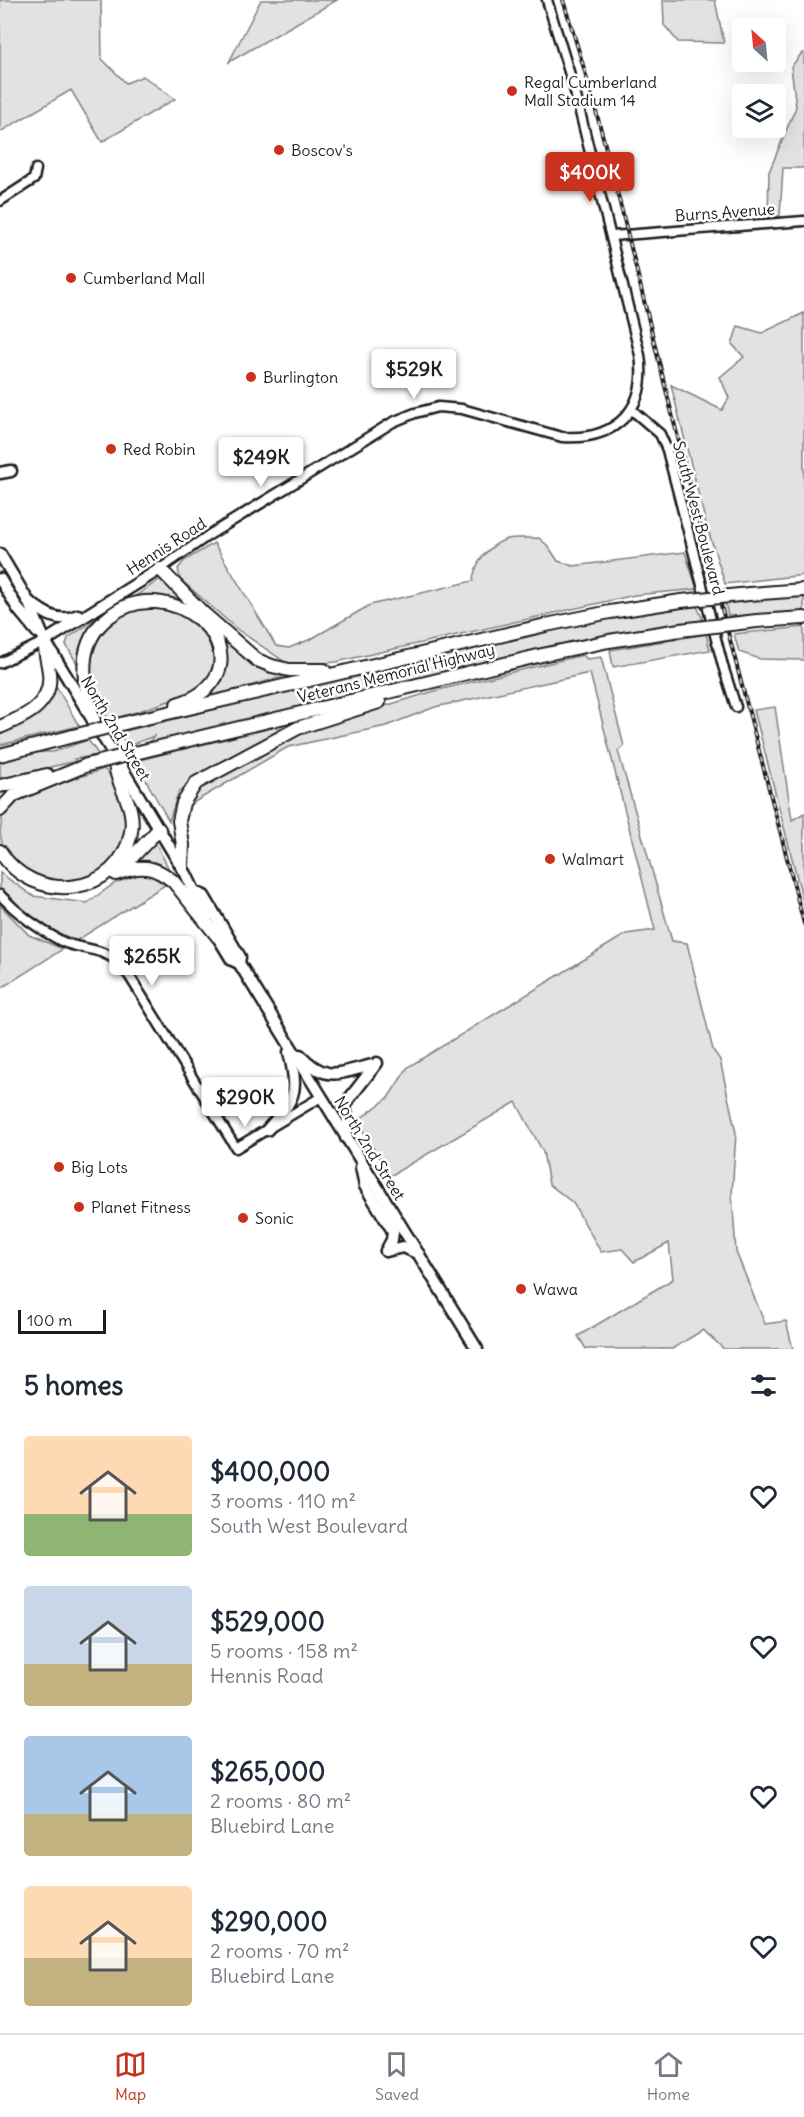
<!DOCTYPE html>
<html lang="en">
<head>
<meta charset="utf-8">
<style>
  body { margin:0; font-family:Delius,sans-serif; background:#f6f6f7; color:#1f2937; height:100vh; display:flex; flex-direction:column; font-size:22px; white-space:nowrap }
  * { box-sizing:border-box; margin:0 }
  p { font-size:20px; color:#747a83 }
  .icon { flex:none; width:33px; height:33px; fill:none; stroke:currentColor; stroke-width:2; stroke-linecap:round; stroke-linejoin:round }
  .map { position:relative; height:1349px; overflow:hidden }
  .details { display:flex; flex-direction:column; background:#fff; flex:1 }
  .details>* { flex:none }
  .needle { width:39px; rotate:333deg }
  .controls { position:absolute; left:732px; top:18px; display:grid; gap:12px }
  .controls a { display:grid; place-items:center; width:54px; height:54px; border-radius:6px; background:#fff; box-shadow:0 6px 24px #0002; font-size:30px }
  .scale { position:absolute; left:18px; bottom:15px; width:88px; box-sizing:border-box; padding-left:6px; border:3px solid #1c1c1c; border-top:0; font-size:16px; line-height:21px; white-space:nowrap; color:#1c1c1c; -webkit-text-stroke:4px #fff; paint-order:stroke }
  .price { position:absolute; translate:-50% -51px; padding:0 14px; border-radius:6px; background:#fff; color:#222; font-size:20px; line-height:39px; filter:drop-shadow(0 2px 3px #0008) }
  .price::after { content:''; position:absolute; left:50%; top:36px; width:18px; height:14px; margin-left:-9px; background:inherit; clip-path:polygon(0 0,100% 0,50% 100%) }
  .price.on { background:#c8321e; color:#fff }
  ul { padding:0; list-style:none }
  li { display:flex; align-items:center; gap:18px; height:150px; padding:0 24px }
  li span { display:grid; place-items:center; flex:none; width:168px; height:120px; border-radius:6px; color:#555 }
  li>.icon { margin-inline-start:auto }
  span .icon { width:72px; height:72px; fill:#fffc; stroke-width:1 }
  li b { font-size:26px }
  h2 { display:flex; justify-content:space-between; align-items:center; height:72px; padding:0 24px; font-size:26px }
  .tab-bar { display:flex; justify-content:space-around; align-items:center; height:84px; border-top:2px solid #e0e1e3; background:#fff; font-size:16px; color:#747a83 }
  .tab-bar a { display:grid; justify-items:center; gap:3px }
  .tab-bar .on { color:#c8321e }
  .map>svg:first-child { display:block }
  .green { fill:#e2e2e2; stroke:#7f7f7f; stroke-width:1.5 }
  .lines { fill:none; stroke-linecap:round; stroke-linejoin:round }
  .minor-casing { stroke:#1c1c1c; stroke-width:13 }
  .major-casing { stroke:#1c1c1c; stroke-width:15 }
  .highway-casing { stroke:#1c1c1c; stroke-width:16 }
  .minor { stroke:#fff; stroke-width:8 }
  .major { stroke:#fff; stroke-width:10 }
  .highway { stroke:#fff; stroke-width:12 }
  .rail-casing { stroke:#1c1c1c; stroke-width:4 }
  .rail { stroke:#fff; stroke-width:1.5; stroke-dasharray:4.5; stroke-linecap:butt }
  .highway-bridge-casing { stroke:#1c1c1c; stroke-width:16; stroke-linecap:butt }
  .highway-bridge { stroke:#fff; stroke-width:12 }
  .poi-dot { fill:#c8321e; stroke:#fff; stroke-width:2 }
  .labels { text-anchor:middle; stroke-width:5; stroke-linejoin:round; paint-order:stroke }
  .poi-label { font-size:16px; fill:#1c1c1c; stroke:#fff; text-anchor:start }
  .street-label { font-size:16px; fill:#1c1c1c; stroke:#fff }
</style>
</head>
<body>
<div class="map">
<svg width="804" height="1349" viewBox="0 0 804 1349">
  <rect width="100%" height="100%" fill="#fff"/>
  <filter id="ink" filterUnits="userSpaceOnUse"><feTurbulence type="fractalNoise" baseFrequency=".0167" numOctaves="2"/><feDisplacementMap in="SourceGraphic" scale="12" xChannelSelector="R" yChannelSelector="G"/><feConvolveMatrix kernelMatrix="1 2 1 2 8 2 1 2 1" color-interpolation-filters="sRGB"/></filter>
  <g filter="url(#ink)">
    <g class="green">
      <polygon points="0,0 101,0 102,59 126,83 143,76 175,99 102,142 71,90 0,132"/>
      <polygon points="261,0 337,0 229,62"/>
      <polygon points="663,0 715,0 724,43 678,42 664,25"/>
      <polygon points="802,53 804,53 804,168 783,168 780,216 768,217 769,172 796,107 791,67"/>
      <polygon points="804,313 804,575 725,584 706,524 671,385 722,410 729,398 720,377 744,357 732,344 738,326 762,333"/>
      <path d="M 539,538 L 548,546 L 558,561 L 573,566 L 685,552 L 697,589 L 635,595 L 336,662 L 295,665 L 285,662 L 238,630 L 180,579 L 178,569 L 184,561 L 214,543 L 276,646 L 289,648 L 311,639 L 370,605 L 473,581 C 474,564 487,547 504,540 C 513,536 529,539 539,538 Z"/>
      <polygon points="162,578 190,606 158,596 128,601"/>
      <polygon points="804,594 804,614 728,616 725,602"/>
      <path d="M 161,604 L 196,622 L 208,639 L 214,659 L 212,676 L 196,692 L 109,721 C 101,706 87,683 87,665 C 87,644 105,619 124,610 C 135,606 149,606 161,604 Z"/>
      <polygon points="696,604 703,620 574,641 147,745 154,736 128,746 117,733 471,647 645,610"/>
      <polygon points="93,621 78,665 66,645 68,638"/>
      <polygon points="215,627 289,675 202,699 213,687"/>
      <polygon points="804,627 804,660 760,659 739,652 734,634"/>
      <polygon points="706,634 710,650 613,667 610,650"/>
      <polygon points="583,655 587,659 601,657 624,746 618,751 672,941 687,943 713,1050 720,1060 736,1133 732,1194 736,1252 765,1324 786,1321 793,1349 724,1349 703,1330 672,1349 586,1349 578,1336 673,1279 669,1243 634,1262 622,1249 601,1252 573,1203 549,1184 543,1152 516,1102 390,1176 357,1121 388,1098 408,1067 626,934 655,930 590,673 435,707 386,726 288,747 186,807 199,787 305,730 438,690"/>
      <path d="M 56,686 L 79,726 L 0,745 L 0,733 C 29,720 45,718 56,686 Z"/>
      <polygon points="775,707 792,820 804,813 804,905 754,710"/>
      <polygon points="296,722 214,765 178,793 169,821 135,761"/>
      <polygon points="88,740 99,755 74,759 76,761 0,779 0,761 36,752 53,752"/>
      <polygon points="104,769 112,777 129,811 125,838 113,862 94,876 71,884 45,880 20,868 3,850 0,832 3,813 18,797"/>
      <polygon points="154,840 171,873 134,863"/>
      <polygon points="146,872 165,885 76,941 34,921 0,889 0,873 33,896 87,903 115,883"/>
      <polygon points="0,905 29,935 63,949 0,989"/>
    </g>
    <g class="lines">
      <defs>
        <g id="minor">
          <polyline points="0,201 34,179 36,169"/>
          <polyline points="612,236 804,221"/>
          <polyline points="632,410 660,434 667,450 723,666 736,707"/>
          <path d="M 160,569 L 209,535 L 291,485 L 393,422 L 415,413 L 438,407 L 462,409 L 562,437 C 616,441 648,409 640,355 L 574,88 L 547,0"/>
          <polyline points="0,663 45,641"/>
          <path d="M 0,895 C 18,914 38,929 61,941 C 79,950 102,947 118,962 C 123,966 126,972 130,977 L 236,1148 L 321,1097"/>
        </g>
        <g id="major">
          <polyline points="0,473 11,471"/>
          <polyline points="0,554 28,601 45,641 186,874 207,918"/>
          <polyline points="0,579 18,609 37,632"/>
          <path d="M 28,601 C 44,613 58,624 78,615"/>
          <polyline points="45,641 160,569"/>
          <polyline points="197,893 204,896 240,957 239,963 477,1349"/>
          <polyline points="215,932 232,960 239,963"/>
          <path d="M 300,1055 C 327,1083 338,1073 372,1065"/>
          <path d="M 267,1130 C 295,1098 299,1094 289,1052"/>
          <polyline points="346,1138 348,1121 345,1107 349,1099 377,1063"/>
          <polyline points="361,1167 365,1186 393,1231 392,1240 386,1251"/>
          <polyline points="386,1251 403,1247 419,1254"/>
        </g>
        <g id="highway">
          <polyline points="160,569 202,612 257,660 272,666 289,670 324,670"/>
          <polyline points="749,594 804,590"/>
          <polyline points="757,621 804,618"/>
          <path d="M 94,721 C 83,683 74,643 110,616 C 167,571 257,644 205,690 C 197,697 187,701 177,704"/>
          <polyline points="133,721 546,625 610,612 681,601"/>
          <path d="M 0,727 C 24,717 53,705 49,673 C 48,662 44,653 45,641"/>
          <polyline points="143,751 542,655 609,641 680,630"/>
          <polyline points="0,755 73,736"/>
          <polyline points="0,786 47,775"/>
          <polyline points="0,810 14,795 87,765"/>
          <path d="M 0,851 C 33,906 120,897 131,832 C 135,808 123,795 117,774 C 115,767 114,759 112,751"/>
          <polyline points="182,867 183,845 179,821 183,803 196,783 298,728 379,702"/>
          <path d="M 119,873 C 141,864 154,866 173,881 L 218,937"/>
          <polyline points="116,874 159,829"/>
        </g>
      </defs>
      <use href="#minor" class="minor-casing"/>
      <use href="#major" class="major-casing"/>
      <use href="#highway" class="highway-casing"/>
      <use href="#minor" class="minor"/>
      <use href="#major" class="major"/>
      <use href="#highway" class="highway"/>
      <defs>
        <path id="rail" d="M 563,0 C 605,130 634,263 667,394 C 711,571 759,748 804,924"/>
      </defs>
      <use href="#rail" class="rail-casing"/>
      <use href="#rail" class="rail"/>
      <defs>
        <g id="highway-bridge">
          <polyline points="681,601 749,594"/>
          <polyline points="680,630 757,621"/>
          <polyline points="73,736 133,721"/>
          <polyline points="87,765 143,751"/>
        </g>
      </defs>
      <use href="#highway-bridge" class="highway-bridge-casing"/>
      <use href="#highway-bridge" class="highway-bridge"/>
    </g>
  </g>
  <g class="poi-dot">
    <circle cx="512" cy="91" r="6"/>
    <circle cx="279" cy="150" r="6"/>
    <circle cx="71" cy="278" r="6"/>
    <circle cx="251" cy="377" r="6"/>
    <circle cx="111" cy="449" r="6"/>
    <circle cx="550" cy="859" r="6"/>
    <circle cx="59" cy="1167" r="6"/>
    <circle cx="79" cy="1207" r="6"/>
    <circle cx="243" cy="1218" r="6"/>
    <circle cx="521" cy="1289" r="6"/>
  </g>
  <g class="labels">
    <g class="poi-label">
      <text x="524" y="88">Regal Cumberland<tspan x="524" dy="18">Mall Stadium 14</tspan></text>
      <text x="291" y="156">Boscov's</text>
      <text x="83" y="284">Cumberland Mall</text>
      <text x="263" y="383">Burlington</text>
      <text x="123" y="455">Red Robin</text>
      <text x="562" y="865">Walmart</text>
      <text x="71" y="1173">Big Lots</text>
      <text x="91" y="1213">Planet Fitness</text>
      <text x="255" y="1224">Sonic</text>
      <text x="533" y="1295">Wawa</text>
    </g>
    <g class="street-label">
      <text transform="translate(725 212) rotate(-4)" y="6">Burns Avenue</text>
      <text transform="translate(699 518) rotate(75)" y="6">South West Boulevard</text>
      <text transform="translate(166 546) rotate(-33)" y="6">Hennis Road</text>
      <text transform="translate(396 673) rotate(-14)" y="6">Veterans Memorial Highway</text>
      <text transform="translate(116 728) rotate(59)" y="6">North 2nd Street</text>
      <text transform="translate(370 1148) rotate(58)" y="6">North 2nd Street</text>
    </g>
  </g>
</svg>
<div class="controls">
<a><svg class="needle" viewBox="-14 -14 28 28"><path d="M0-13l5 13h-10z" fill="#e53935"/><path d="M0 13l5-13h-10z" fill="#747a83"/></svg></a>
<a><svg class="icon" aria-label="layers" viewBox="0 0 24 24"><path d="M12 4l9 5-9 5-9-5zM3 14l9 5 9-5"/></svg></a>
</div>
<div class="scale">100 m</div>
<b class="price on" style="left:590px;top:203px">$400K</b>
<b class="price" style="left:414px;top:400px">$529K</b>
<b class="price" style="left:261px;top:488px">$249K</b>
<b class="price" style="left:152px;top:987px">$265K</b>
<b class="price" style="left:245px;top:1128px">$290K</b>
</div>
<section class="details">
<h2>5 homes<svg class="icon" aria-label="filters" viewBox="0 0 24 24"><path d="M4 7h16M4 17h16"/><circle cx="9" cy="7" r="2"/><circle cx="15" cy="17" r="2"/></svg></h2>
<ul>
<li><span style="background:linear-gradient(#ffd9b3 65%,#8fb573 0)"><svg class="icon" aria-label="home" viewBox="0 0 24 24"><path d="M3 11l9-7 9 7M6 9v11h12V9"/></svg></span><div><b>$400,000</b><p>3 rooms · 110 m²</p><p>South West Boulevard</p></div><svg class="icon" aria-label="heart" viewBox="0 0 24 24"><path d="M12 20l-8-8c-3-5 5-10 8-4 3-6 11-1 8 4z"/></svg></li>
<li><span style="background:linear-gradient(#c9d6e8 65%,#c2b280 0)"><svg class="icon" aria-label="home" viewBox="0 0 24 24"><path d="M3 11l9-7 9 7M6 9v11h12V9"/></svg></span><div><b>$529,000</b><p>5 rooms · 158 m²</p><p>Hennis Road</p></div><svg class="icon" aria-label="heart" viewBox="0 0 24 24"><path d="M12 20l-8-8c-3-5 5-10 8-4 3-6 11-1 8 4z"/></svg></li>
<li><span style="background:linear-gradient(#a9c7e8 65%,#c2b280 0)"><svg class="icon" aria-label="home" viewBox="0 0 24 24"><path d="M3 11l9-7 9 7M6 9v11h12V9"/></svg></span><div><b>$265,000</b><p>2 rooms · 80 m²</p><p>Bluebird Lane</p></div><svg class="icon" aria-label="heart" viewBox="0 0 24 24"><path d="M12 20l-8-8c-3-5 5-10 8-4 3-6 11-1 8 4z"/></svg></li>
<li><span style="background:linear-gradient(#ffd9b3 60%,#c2b280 0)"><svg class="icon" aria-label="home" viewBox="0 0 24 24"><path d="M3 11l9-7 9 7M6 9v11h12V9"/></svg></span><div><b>$290,000</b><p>2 rooms · 70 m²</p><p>Bluebird Lane</p></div><svg class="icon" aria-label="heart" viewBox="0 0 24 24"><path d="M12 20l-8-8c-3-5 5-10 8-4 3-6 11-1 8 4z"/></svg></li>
</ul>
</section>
<nav class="tab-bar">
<a class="on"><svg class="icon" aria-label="map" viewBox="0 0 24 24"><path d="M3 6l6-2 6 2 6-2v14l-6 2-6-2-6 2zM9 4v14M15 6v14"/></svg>Map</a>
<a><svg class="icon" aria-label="saved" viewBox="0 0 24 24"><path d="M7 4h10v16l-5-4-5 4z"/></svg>Saved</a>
<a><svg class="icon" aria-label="home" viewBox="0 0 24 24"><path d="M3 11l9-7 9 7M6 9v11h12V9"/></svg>Home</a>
</nav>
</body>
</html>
